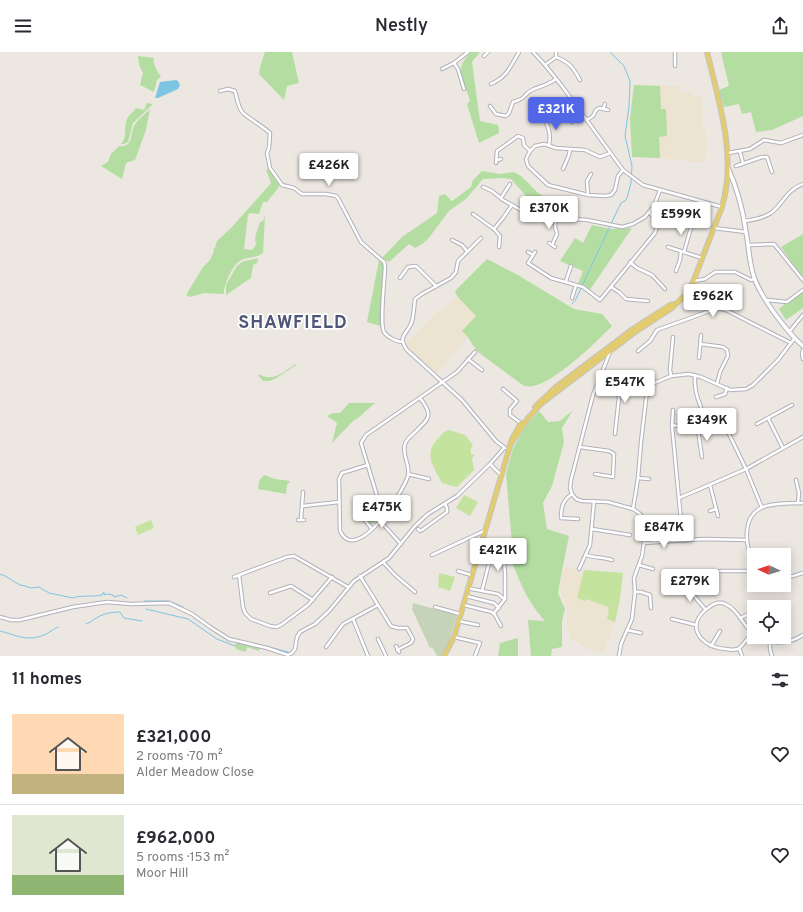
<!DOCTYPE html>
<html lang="en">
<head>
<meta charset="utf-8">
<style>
  body { margin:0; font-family:Overpass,sans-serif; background:#f7f7f7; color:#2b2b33; height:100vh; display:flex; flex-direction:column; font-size:15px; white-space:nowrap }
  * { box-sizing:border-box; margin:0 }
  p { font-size:13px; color:#7c7c81 }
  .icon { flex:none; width:22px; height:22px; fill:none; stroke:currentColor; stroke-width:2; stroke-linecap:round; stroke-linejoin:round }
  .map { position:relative; height:604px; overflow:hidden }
  .panel { display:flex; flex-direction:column; background:#fff; flex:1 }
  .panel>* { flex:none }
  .needle { width:26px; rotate:274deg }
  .fabs { position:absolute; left:747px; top:496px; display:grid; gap:8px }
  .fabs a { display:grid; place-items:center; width:44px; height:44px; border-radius:0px; background:#fff; box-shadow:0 2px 10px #0003; font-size:20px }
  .price { position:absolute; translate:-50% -34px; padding:0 9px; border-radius:4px; background:#fff; color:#222; font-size:13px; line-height:26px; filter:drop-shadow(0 1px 2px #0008) }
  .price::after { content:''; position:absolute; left:50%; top:24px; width:12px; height:9px; margin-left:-6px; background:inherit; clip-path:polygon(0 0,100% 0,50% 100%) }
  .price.active { background:#5167e8; color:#fff }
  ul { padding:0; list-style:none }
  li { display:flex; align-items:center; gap:12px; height:100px; padding:0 12px }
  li+li { border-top:1px solid #e1e1e2 }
  li span { display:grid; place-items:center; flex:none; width:112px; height:80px; border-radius:0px; color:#555 }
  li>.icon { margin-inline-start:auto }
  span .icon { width:48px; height:48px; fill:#fffc; stroke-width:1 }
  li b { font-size:17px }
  h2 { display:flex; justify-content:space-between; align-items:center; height:48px; padding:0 12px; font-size:17px }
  header { display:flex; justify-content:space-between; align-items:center; height:52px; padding:0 12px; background:#fff; font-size:18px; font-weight:600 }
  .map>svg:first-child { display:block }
  .education { fill:#ece4d1 }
  .green { fill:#b4dda2 }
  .cemetery { fill:#c5d4b9 }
  .pitch { fill:#c4e39f }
  .water { fill:#7ec4e3 }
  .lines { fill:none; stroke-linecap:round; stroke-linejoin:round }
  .stream { stroke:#7ec4e3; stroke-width:1 }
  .street-casing { stroke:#b0b1bb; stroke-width:4.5 }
  .secondary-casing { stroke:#b0b1bb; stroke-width:5.5 }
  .primary-casing { stroke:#c4c4c4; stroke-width:6 }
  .street { stroke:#fff; stroke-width:2.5 }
  .secondary { stroke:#fff; stroke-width:3.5 }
  .primary { stroke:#e3cc6e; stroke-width:4 }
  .labels { text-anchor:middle; stroke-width:3.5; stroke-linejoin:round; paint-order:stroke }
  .district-label { font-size:18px; font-weight:bold; letter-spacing:1px; fill:#505679; stroke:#fff }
</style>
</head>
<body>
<header><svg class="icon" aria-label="menu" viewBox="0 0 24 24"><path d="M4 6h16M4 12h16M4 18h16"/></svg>Nestly<svg class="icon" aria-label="share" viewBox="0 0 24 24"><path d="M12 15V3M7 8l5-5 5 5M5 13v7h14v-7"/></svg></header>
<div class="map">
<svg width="803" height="604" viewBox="0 0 803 604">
  <rect width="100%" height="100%" fill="#ece7e0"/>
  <g class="education">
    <polygon points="634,33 680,34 682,41 690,39 692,45 702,44 703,78 706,79 707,92 704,111 660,106 632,105 630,67"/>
    <polygon points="457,244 477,264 468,285 437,321 408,296 406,289 413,285 439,257 442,259"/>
    <polygon points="565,515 576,517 576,519 579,519 584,518 623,521 619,556 615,570 604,599 592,599 570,586 567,575 567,557 560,539 561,526"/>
  </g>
  <g class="green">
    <polygon points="265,0 292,0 299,31 287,34 284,48 259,22 260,15"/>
    <path d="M 471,0 L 480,0 L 472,10 L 480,69 L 498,73 L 499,81 L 479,91 L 467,52 L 470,49 C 465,29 452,18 471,0 Z"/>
    <polygon points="723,0 803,0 803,64 772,78 756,80 751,60 742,62 739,52 724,55 719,38 729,34 721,1"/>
    <path d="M 138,4 L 154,6 C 152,12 158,20 161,25 L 157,28 L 154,40 L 140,33 L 143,21 L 139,13 Z"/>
    <polygon points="634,33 660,34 661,57 666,57 667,84 659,85 660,106 632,105 630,67"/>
    <path d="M 147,51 L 153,52 L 133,71 L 128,90 L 124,92 L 121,92 C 128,85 123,76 127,67 C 129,62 134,60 136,56 L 144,58 Z"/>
    <path d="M 150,57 L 146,78 L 135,108 L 126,111 L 122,127 L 101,114 L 108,110 L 111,102 L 119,94 C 133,96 130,83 134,74 C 137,68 145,62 150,57 Z"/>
    <path d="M 270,116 L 279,133 L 279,135 L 267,150 L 263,150 L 259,162 L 250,161 L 248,163 L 244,197 L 252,198 L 256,193 L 255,185 L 260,170 L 263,169 L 265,163 L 263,201 C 256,206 248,205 241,208 C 233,212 223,234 224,242 L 204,241 L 190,245 L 186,243 L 203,215 L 210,208 L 214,199 L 213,197 L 215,196 L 217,189 L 231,176 L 271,131 L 266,118 Z"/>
    <polygon points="482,119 500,122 514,120 521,124 538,141 551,149 545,151 527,145 511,127 502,126 483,127 466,147 449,159 428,187 422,192 415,196 409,192 389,210 382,206 402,185 437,161 439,144 445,142 452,149 471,135 473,128"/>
    <polygon points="592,173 611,177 632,176 589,239 583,233 578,232 583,219 560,209 575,186 583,191"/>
    <polygon points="803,182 803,227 781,195"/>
    <polygon points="258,206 257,211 253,213 251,226 226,243 226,233 237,214 242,210"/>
    <path d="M 487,207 L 516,222 L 574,257 L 602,262 L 612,274 C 595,291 557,329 533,334 C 531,335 527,334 524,334 L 478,300 L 472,292 L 468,285 L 462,279 L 476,264 L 457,244 L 455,239 Z"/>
    <polygon points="379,208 383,212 384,218 381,271 380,274 367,270"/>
    <polygon points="803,238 803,256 786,268 779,257"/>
    <path d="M 295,312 L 296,313 L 275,327 L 269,329 L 263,329 L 257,322 C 260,323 263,324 266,325 C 277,327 287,318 295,312 Z"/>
    <polygon points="349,351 375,351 358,366 353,369 332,391 337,371 327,364 333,361 340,361"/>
    <path d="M 573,358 L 562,376 L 564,390 L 552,434 L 543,451 L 547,477 L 569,484 L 560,529 L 558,541 L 565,557 L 562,569 L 562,595 L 552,597 L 551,604 L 531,604 L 528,568 L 545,569 C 527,549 521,532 511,508 L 513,503 L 506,422 L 513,396 L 527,372 L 539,359 L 548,370 L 560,369 Z"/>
    <polygon points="264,423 275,427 290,429 287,433 286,442 258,437 259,429"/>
    <path d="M 377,449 L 383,453 C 385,460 376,470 370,473 L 364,466 L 364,461 Z"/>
    <polygon points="518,586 518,604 498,604 500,591"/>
    <polygon points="237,590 260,596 259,599 247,595 246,600 236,597 235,593"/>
  </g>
  <polygon class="cemetery" points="413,551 457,563 449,589 441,604 437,604 432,595 430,596 412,557"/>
  <g class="pitch">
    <path d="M 449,378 L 465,383 L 473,393 L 471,396 L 471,402 L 475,403 L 472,406 L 474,418 L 457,435 L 442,431 C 434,415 422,401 439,386 C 442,382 444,379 449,378 Z"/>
    <polygon points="464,443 478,450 470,464 456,456"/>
    <polygon points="151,468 154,476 138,483 135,475"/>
    <polygon points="584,518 623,521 620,546 615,570 607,567 609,559 608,558 609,555 586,547 585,549 577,546"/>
    <polygon points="439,521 455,525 450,539 438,535"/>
  </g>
  <polygon class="water" points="176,28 178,29 180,33 178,37 158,46 155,46 160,30"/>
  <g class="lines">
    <g class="stream">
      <polyline points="572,252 576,247 618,157 621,151 626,148 627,146 631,131 632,114 625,84 629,55 630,29 624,14 610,0"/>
      <path d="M 0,522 L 5,524 L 20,533 L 25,534 L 31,536 L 39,535 L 49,541 L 73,546 C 78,543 94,545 102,543 L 104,540 L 104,543 L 107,542 L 113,543 L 114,545 L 121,543 L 127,546"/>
      <polyline points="144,549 169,549 183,555"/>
      <polyline points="146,557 188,567 217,587 235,594"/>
      <path d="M 86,572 C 92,570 95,566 100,564 C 106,561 113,560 120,560 L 124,566 L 142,569"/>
      <path d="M 0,579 C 16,583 27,590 44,583 C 49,581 53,577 58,575"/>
      <polyline points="233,587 258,593"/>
      <polyline points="269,595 288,600"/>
    </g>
    <defs>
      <g id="street">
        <polyline points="533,0 545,13 562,34 623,118 643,133 722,155"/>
        <polyline points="556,0 556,5"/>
        <polyline points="675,0 675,14"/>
        <polyline points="484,4 488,0"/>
        <polyline points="454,11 458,17 464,37"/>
        <path d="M 545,13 L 556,5 C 569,10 573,15 580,28"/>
        <polyline points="442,17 454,11 468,0"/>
        <path d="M 491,32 C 508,24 510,15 519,0"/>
        <path d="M 220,39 L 228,37 L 235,39 C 237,46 238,56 243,61 C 251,68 261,73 270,81 L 269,96 L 267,101 L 270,116 L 282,133 L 294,136 L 302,142 L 326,142 L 336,144 L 338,146 L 361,190 L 384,210 L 385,214 C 385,226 379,272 384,280 C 387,285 397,290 403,290"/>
        <path d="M 490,54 L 496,62 L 506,64 L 509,61 L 513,50 C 527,47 523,42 532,38 C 541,34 548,33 556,27"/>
        <polyline points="603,57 605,52"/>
        <polyline points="573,66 579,69"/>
        <polyline points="587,68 593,64 596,58 599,56 608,58"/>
        <polyline points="572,70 576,61 580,59"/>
        <path d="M 549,93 C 551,85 549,76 545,68 L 552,59"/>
        <polyline points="740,100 743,111"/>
        <polyline points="610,101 600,105 585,98 556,96 544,92 535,94 530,99 526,107 528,114 548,133 588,143 605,144 611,143 615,138 618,124 623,118"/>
        <polyline points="728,101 750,97 764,88 781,91 803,83"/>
        <polyline points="497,108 501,107"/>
        <polyline points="496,111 497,99 518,84 523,86 524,93 530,99"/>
        <polyline points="736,114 762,105 767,105 772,120"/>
        <polyline points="563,117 569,103 570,97"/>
        <polyline points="483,135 492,139 503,148 537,167 549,165 587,168 622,175 633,172 645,165 654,154 660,138"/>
        <polyline points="588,143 587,129 591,122"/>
        <polyline points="501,146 510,132"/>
        <polyline points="677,157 684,160"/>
        <polyline points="473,162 494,177 503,166 512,153"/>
        <polyline points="656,167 671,170 677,166 680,158"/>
        <path d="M 744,169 C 754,168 763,166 771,161 C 784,151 786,138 803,132"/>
        <polyline points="714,176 746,180"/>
        <polyline points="494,177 500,184 499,195"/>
        <path d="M 481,186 L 458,209 L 456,220 L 451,226 L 422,242 L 415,247 C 414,254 414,262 412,269 C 409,282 396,282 407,298 L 462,348 L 496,389 L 505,396"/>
        <polyline points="452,188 462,193 467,199"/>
        <polyline points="549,191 555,195"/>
        <polyline points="552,193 557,182 555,175 556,166"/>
        <polyline points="748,193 774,192 803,228"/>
        <polyline points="668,195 702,206"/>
        <polyline points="528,200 533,203"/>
        <path d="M 535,200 L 528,211 L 551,226 L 583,235 L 600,248 L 655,181 C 659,171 656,167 649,160"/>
        <polyline points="684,200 692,172"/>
        <polyline points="630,210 637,216 652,223 665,237"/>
        <polyline points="676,219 680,208 681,199"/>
        <polyline points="400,226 408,215 416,214 436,234"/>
        <polyline points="566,229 571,214"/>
        <polyline points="694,229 705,227 715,220 735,220 751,228 754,227"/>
        <polyline points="611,235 619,240 626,247 648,249"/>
        <polyline points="572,246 576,233"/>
        <polyline points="767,248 787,250 803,238"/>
        <polyline points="789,280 803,263"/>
        <polyline points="701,292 723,295 727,298 728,304 720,320 717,332"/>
        <polyline points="803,298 802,302 803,307"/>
        <polyline points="638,299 650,289 657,278 718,256 726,258 791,291"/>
        <polyline points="610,300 593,343 571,428 570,436 572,442 576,447 582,449 608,450 633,457 639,461 645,468 646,477 642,504 634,526 635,540 632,567 621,592 619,604"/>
        <polyline points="699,306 701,283"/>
        <polyline points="468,307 482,318"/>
        <path d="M 695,323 C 694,335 696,344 701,355"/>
        <polyline points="671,324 670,318 673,285"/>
        <polyline points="503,337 517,349 510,357 510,363 522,372"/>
        <polyline points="716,345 725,342 727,336"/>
        <polyline points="673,358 672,374 683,489"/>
        <polyline points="718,359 746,417 762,456"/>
        <polyline points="768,366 783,396"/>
        <polyline points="757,372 792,353"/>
        <polyline points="672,373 698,378 723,369"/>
        <polyline points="698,378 702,405"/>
        <polyline points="615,382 620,336 623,333 644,334 648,336"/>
        <polyline points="580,395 609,399 614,402 613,425 595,422"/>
        <polyline points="490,412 501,423"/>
        <path d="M 368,413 L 342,421 L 339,427 L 340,479 C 357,514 403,440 408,424 C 411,413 401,402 405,392 C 406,388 410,385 413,382 C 428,367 435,365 420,346"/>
        <polyline points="408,422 429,427"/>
        <polyline points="638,426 649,427"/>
        <polyline points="796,428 799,441 798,451"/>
        <polyline points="710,433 718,464"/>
        <path d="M 572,442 C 563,448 561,455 561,466 L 578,467"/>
        <polyline points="679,446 746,417 803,385"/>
        <polyline points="303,454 339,450"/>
        <polyline points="391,454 378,447 361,391 366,383 457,320 475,300"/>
        <polyline points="633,457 638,426 641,390 647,339 652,332 671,324 689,322 701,325 730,338 746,337 753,333 778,308 794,287"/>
        <polyline points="710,459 716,457"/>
        <polyline points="298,468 304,468"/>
        <polyline points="301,468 303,440"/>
        <polyline points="380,469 401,492"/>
        <polyline points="372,477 364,467 364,461 378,447"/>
        <polyline points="418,477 420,479 422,478 447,460 447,456 445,452"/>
        <polyline points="592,477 630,483"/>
        <polyline points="644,491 704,487 747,488"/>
        <polyline points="478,501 496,505 504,509 505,521 505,547"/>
        <polyline points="432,503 484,479"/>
        <path d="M 586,503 C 594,506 603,505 612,508"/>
        <polyline points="383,510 395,523 415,540"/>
        <path d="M 754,510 C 745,495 741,464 763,455 C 774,451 791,451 803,451"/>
        <polyline points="639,513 653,517"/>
        <polyline points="579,517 590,493 594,449"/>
        <polyline points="458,519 471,523"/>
        <polyline points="720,519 749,519 754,516"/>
        <polyline points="239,523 243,555 245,561 251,567 270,574 276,575 281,573 308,553 332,525"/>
        <polyline points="360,524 391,574 398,576 407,576 413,587 411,591 397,598"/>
        <polyline points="234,525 287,505 294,504 348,535"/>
        <polyline points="784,525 793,524 803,521"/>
        <polyline points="467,536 498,542 504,547"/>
        <polyline points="482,539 491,503"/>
        <polyline points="679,539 694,544 705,557"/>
        <polyline points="635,540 641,540 650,543 651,556"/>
        <polyline points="270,541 291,534 313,548"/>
        <polyline points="466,544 494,551 499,556"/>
        <polyline points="464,553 492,560 495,563 501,574"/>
        <polyline points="435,555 460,562"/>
        <polyline points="784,557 785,558 784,563"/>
        <polyline points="494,561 505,547"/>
        <polyline points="0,565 11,568 20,568 73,555 107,550 131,552 169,551 192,562 210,575 229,587 267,596 288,603 292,601 295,597 297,585 300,580 315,572 329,559 354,529 389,506 415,474 428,462 457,444 490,412 504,396"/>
        <polyline points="740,566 754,560"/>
        <polyline points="353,567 368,604"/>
        <polyline points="672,567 696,573"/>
        <polyline points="458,569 478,573"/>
        <polyline points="627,578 641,581"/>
        <path d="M 752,581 C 748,585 743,594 738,597 C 734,598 730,598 726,597 C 702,596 683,574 708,556 C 713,552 719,549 725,552 C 738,557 743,574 754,582"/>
        <polyline points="454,585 480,591 475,604"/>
        <path d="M 758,585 C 772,593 789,592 803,583"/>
        <polyline points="378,587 386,604"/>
        <polyline points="770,590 770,597 772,604"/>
        <polyline points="396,594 399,600"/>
        <polyline points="711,594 720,579"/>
        <polyline points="326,595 343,572 378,553"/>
        <polyline points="739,596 742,604"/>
      </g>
      <path id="secondary" d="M 728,116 C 737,136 743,158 746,180 C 749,195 749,211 754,225 C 761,246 787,280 803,294"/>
      <g id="primary">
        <polyline points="535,355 556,335 633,277 670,253 675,252"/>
        <path d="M 510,393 L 528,366 L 542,351 L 635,280 L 672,256 L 688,240 L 693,230 L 722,155 C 737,104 719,50 707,0"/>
        <polyline points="444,604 454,585 512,387 521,371"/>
      </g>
    </defs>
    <use href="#street" class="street-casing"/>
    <use href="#secondary" class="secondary-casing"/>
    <use href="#primary" class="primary-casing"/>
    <use href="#street" class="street"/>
    <use href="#secondary" class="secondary"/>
    <use href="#primary" class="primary"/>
  </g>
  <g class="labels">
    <g class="district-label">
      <text x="293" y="276">SHAWFIELD</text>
    </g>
  </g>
</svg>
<div class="fabs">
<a><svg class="needle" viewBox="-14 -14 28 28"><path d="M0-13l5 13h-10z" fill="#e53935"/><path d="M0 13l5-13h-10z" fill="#7c7c81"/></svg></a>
<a><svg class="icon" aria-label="locate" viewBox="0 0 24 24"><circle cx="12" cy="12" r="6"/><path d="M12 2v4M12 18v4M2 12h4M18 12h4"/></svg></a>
</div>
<b class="price active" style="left:556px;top:79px">£321K</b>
<b class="price" style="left:329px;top:135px">£426K</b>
<b class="price" style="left:549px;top:178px">£370K</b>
<b class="price" style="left:681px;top:184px">£599K</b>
<b class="price" style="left:713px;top:266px">£962K</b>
<b class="price" style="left:625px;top:352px">£547K</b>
<b class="price" style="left:707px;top:390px">£349K</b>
<b class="price" style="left:382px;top:477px">£475K</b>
<b class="price" style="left:664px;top:497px">£847K</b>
<b class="price" style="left:498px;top:520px">£421K</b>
<b class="price" style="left:690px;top:551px">£279K</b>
</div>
<section class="panel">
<h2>11 homes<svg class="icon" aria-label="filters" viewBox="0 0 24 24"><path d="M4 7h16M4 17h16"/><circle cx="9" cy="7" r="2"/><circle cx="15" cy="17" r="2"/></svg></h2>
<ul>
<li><span style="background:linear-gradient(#ffd9b3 75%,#c2b280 0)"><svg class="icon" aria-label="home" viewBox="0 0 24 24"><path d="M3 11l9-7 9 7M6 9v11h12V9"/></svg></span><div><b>£321,000</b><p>2 rooms · 70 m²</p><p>Alder Meadow Close</p></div><svg class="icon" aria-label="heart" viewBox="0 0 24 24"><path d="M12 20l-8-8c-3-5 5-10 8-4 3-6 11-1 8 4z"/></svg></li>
<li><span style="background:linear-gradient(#dfe7d0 75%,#8fb573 0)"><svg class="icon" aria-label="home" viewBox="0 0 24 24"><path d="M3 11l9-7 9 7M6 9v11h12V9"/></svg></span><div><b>£962,000</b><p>5 rooms · 153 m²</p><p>Moor Hill</p></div><svg class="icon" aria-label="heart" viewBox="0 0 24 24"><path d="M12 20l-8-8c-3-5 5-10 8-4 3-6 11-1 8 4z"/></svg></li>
</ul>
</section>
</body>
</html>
